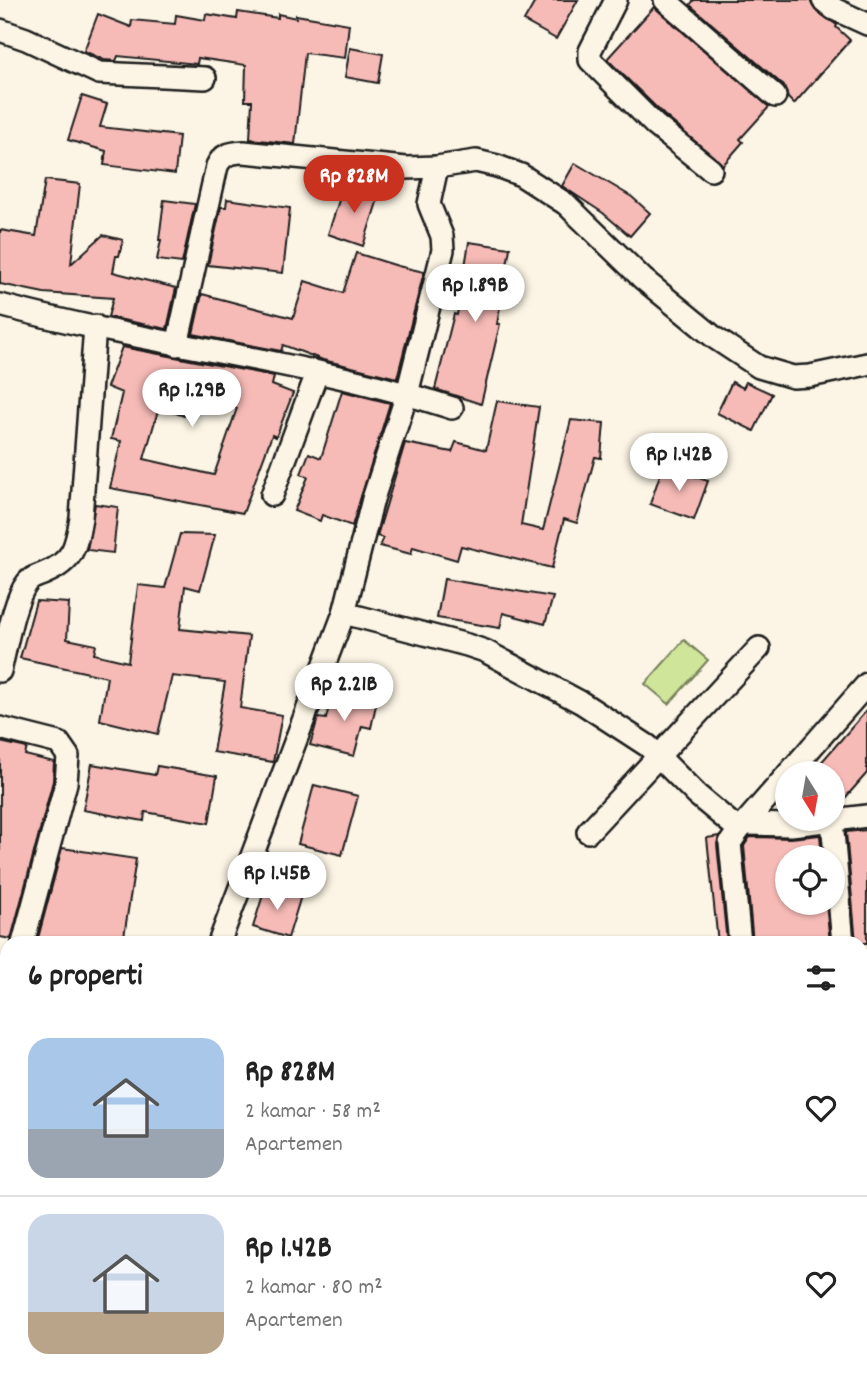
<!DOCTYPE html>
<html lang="id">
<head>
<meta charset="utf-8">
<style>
  body { margin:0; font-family:Dekko,sans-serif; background:#f2f2f2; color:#222; height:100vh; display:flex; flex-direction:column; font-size:26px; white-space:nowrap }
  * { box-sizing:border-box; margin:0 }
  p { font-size:23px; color:#767676 }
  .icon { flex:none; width:38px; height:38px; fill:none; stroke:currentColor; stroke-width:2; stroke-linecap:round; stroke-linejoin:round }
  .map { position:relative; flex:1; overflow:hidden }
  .details { position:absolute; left:0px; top:936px; width:868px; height:450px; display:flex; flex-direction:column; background:#fff; border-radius:21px 21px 0 0; box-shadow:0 2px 5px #0004 }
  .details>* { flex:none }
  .needle { width:46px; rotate:169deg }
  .fabs { position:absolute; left:775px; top:761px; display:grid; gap:14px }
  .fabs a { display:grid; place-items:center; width:70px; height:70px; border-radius:50%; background:#fff; box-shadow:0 2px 5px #0004; font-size:35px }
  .price { position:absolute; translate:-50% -60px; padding:0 16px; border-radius:24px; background:#fff; color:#222; font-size:23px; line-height:46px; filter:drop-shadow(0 2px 4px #0008) }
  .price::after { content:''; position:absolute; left:50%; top:42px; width:21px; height:16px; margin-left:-10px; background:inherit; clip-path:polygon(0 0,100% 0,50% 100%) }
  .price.selected { background:#c8321e; color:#fff }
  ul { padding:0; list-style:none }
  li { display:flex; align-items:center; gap:21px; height:175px; padding:0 28px }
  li+li { border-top:2px solid #e0e0e0 }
  li span { display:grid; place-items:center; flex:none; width:196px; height:140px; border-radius:21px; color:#555 }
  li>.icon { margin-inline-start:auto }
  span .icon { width:84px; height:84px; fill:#fffc; stroke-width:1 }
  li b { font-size:30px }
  h2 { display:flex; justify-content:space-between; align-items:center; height:84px; padding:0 28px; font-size:30px }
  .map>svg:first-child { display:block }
  .green { fill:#cfe59a; stroke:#76805b; stroke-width:2 }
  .building { fill:#f7bbb7; stroke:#1c1c1c; stroke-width:2; fill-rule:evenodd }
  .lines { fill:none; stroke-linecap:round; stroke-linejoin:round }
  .street-casing { stroke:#1c1c1c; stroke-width:26 }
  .street { stroke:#fcf5e5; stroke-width:21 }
</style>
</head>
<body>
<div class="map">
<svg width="867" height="1385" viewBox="0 0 867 1385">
  <rect width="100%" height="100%" fill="#fcf5e5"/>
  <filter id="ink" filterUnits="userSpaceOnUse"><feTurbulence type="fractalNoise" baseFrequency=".0143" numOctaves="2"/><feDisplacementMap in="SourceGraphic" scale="14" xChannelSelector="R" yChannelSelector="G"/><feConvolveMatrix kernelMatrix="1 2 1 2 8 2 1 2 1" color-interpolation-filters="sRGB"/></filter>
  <g filter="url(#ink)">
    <polygon class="green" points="684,640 708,660 669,704 645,684"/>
    <g class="building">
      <polygon points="536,0 578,0 556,39 524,21"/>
      <polygon points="694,0 810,0 815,10 837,25 836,27 850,40 794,104 788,98 784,86 690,5"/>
      <polygon points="654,7 769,107 740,139 743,142 723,165 664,115 607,59"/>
      <polygon points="238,12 278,18 278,14 296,18 296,15 349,24 345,58 305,53 295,144 250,139 252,101 245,101 246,65 198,58 197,64 118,56 116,61 104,60 84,51 98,14 131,27 132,20 175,24 176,15 205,20 206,14 237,19"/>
      <polygon points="350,48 383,54 378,83 345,77"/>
      <polygon points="82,96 107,104 100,127 179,136 175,174 104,165 106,151 68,140"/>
      <polygon points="575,163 632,197 650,213 630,236 603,213 562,186"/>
      <polygon points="45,180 80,184 71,264 103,235 123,240 119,256 116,256 113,272 176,288 167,329 108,317 113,298 44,293 0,284 0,230 36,236"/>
      <polygon points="344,185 379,196 363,246 328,234"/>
      <polygon points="227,199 290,208 283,273 208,265 221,207 226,207"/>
      <polygon points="164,200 195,204 182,263 157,260 161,240 159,240"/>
      <polygon points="469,242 510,248 497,324 500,324 481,404 435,389 454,314 457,315"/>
      <polygon points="356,253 398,266 424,272 397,378 323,360 283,345 281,351 193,334 202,294 293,318 305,281 343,293"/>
      <path d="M 122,347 L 274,376 L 272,385 L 293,393 L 276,437 L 272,435 L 243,513 L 110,488 L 121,441 L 111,439 L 122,393 L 107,387 ZM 192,394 L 237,408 L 214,475 L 144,459 L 159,407 L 184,416 Z"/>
      <polygon points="732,382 743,388 746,382 772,394 754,431 717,413"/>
      <polygon points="342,391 390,403 352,526 322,515 320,521 294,511 308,477 301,474 309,453 321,458"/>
      <polygon points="497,401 539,407 521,525 543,530 571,420 604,423 601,458 595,457 577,523 564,519 552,568 461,546 457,560 413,547 411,554 380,546 383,538 377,536 405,443 452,452 456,442 486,450"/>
      <polygon points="663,466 708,481 694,520 650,504"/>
      <polygon points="95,504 118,507 113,553 87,550"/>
      <polygon points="180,534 215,535 200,590 185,586 180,629 249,636 240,708 282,715 273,762 213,752 225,682 172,676 158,734 100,720 107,677 20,658 36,601 69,603 67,639 96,645 94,654 128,662 138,585 165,588"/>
      <polygon points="444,579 553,597 545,624 503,613 500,628 437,618"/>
      <polygon points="333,689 377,700 371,728 362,726 354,756 310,745 318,718 326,719"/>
      <polygon points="867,710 867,773 838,806 833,807 833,774 811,774"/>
      <polygon points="0,742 27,748 25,755 54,762 53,781 11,939 0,937"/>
      <polygon points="92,764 155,775 157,766 217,776 209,823 145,812 144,821 83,810"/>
      <polygon points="314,785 358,796 342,855 298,844"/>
      <polygon points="867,830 867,943 856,943 846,832"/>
      <polygon points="820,835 822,858 786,858 788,903 826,903 830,943 753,943 744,846 750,837 791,838"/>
      <polygon points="719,836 717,844 727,943 718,943 707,838"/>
      <polygon points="62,848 136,859 123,943 37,942"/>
      <polygon points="266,885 301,896 288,938 253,927"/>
    </g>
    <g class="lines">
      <defs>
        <g id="street">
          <polyline points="616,0 590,51 590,60 655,125 711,170"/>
          <polyline points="665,0 775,96"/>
          <polyline points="823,0 834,9 867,24"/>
          <polyline points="0,30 26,39 99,73 205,78"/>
          <path d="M 0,305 C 149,345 305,360 452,408"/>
          <path d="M 177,345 L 217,166 C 223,153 232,153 244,152 L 406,168 L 437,167 L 476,161 L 497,166 L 521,175 L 566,204 L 643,279 L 715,338 L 759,367 L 793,377 L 810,376 L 867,364"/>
          <polyline points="272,495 317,373"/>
          <polyline points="344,613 467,645 485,651 582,703 648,746 697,795 739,830"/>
          <path d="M 0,671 C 6,648 13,601 27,583 C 31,577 39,576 45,573 C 74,561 76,546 81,518 L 95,326"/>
          <polyline points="0,728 59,743 68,756 66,783 23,943"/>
          <polyline points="788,774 867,684"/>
          <polyline points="832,821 843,943"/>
          <polyline points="745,824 791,825 867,816"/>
          <polyline points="588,832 759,648"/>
          <polyline points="219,943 344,613 373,499 407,394 443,250 442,236 429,204 437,167"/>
          <polyline points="740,943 730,843 739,830 788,774"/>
          <polyline points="0,1051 7,1017"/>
          <polyline points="861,1093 867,1092"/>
          <polyline points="861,1196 867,1195"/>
          <polyline points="861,1299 867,1298"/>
          <polyline points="462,1379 469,1385"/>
          <polyline points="545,1385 545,1379"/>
        </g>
      </defs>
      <use href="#street" class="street-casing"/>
      <use href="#street" class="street"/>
    </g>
  </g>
</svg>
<div class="fabs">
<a><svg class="needle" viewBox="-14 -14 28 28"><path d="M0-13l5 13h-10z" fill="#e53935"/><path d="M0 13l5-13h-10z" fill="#767676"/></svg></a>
<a><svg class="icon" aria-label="locate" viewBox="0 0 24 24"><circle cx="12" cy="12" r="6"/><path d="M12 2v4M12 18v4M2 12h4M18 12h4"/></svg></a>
</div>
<b class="price selected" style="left:354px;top:215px">Rp 828M</b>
<b class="price" style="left:475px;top:324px">Rp 1.89B</b>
<b class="price" style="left:192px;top:429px">Rp 1.29B</b>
<b class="price" style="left:679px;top:493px">Rp 1.42B</b>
<b class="price" style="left:344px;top:723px">Rp 2.21B</b>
<b class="price" style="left:277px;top:912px">Rp 1.45B</b>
<section class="details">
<h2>6 properti<svg class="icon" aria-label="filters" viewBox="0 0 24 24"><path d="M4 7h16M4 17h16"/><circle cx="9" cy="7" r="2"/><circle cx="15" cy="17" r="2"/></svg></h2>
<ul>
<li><span style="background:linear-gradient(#a9c7e8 65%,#9aa5b1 0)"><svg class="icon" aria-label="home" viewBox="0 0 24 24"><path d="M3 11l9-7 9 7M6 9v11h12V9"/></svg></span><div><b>Rp 828M</b><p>2 kamar · 58 m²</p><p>Apartemen</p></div><svg class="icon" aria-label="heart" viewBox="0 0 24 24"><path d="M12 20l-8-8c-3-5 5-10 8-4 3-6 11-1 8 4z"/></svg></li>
<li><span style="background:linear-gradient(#c9d6e8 70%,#b9a48a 0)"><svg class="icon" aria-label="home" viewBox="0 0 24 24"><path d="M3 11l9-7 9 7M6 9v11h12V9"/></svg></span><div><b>Rp 1.42B</b><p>2 kamar · 80 m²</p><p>Apartemen</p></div><svg class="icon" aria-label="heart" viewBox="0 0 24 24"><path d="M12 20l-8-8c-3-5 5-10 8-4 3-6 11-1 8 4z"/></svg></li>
</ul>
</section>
</div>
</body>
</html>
